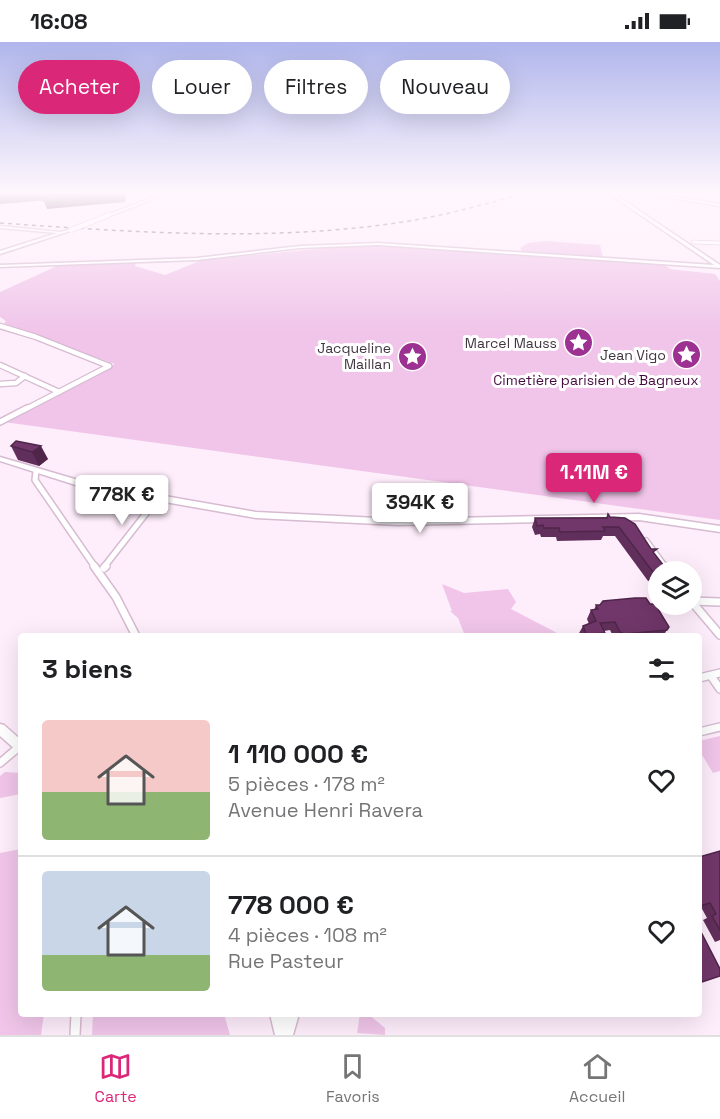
<!DOCTYPE html>
<html lang="fr">
<head>
<meta charset="utf-8">
<style>
  body { margin:0; font-family:"Space Grotesk",sans-serif; background:#f2f2f2; color:#202124; height:100vh; display:flex; flex-direction:column; font-size:22px; white-space:nowrap }
  * { box-sizing:border-box; margin:0 }
  p { font-size:20px; color:#757577 }
  .icon { flex:none; width:33px; height:33px; fill:none; stroke:currentColor; stroke-width:2; stroke-linecap:round; stroke-linejoin:round }
  .map { position:relative; flex:1; overflow:hidden }
  .drawer { position:absolute; left:18px; top:591px; width:684px; height:384px; display:flex; flex-direction:column; background:#fff; border-radius:6px; box-shadow:0 6px 24px #0002 }
  .drawer>* { flex:none }
  .hud { position:absolute; left:18px; top:18px; width:684px; height:54px; display:flex; gap:12px }
  .tools { position:absolute; left:648px; top:519px; display:grid; gap:12px }
  .tools a { display:grid; place-items:center; width:54px; height:54px; border-radius:50%; background:#fff; box-shadow:0 6px 24px #0002; font-size:30px }
  .price { position:absolute; translate:-50% -51px; padding:0 14px; border-radius:6px; background:#fff; color:#222; font-size:20px; line-height:39px; filter:drop-shadow(0 2px 3px #0008) }
  .price::after { content:''; position:absolute; left:50%; top:36px; width:18px; height:14px; margin-left:-9px; background:inherit; clip-path:polygon(0 0,100% 0,50% 100%) }
  .price.selected { background:#db2777; color:#fff }
  ul { padding:0; list-style:none }
  li { display:flex; align-items:center; gap:18px; height:150px; padding:0 24px }
  li+li { border-top:2px solid #e0e0e0 }
  li span { display:grid; place-items:center; flex:none; width:168px; height:120px; border-radius:6px; color:#555 }
  li>.icon { margin-inline-start:auto }
  span .icon { width:72px; height:72px; fill:#fffc; stroke-width:1 }
  li b { font-size:26px }
  h2 { display:flex; justify-content:space-between; align-items:center; height:72px; padding:0 24px; font-size:26px }
  .tag { padding:0 21px; border-radius:27px; background:#fff; box-shadow:0 6px 24px #0002; font-size:21px; line-height:54px }
  .tag.selected { background:#db2777; color:#fff }
  .status { display:flex; justify-content:space-between; align-items:center; height:42px; padding:0 30px; background:#fff; direction:ltr }
  .status svg { height:16px; fill:currentColor }
  .tabs { display:flex; justify-content:space-around; align-items:center; height:84px; border-top:2px solid #e0e0e0; background:#fff; font-size:16px; color:#757577 }
  .tabs a { display:grid; justify-items:center; gap:3px }
  .tabs .selected { color:#db2777 }
  .map>svg:first-child { display:block }
  .green { fill:#f0c5e9 }
  .lines { fill:none; stroke-linecap:round; stroke-linejoin:round }
  .street-far4-casing { stroke:#d6bbd1; stroke-width:4.5 }
  .street-far3-casing { stroke:#d6bbd1; stroke-width:7 }
  .street-far2-casing { stroke:#d6bbd1; stroke-width:8 }
  .street-far1-casing { stroke:#d6bbd1; stroke-width:10 }
  .street-casing { stroke:#d6bbd1; stroke-width:12 }
  .secondary-casing { stroke:#d6bbd1; stroke-width:3 }
  .street-far4 { stroke:#fff; stroke-width:3 }
  .street-far3 { stroke:#fff; stroke-width:4.5 }
  .street-far2 { stroke:#fff; stroke-width:5 }
  .street-far1 { stroke:#fff; stroke-width:7 }
  .street { stroke:#fff; stroke-width:9 }
  .secondary { fill:#fff; fill-rule:evenodd }
  .rail { stroke:#6e626c; stroke-width:1.5; stroke-dasharray:4 4; stroke-linecap:butt }
  .secondary-bridge-casing { stroke:#d6bbd1; stroke-width:6; stroke-linecap:butt }
  .secondary-bridge { stroke:#fff; stroke-width:4.5 }
  .wall { fill:#612f5b }
  .shaded-wall { fill:#4f264a }
  .building { fill:#71376a; stroke:#4f264a; stroke-width:1.5 }
  .labels { text-anchor:middle; stroke-width:6; stroke-linejoin:round; paint-order:stroke }
  .far-poi-label { font-size:14px; fill:#41363f; stroke:#fff; text-anchor:end }
  .far-park-label { font-size:14px; fill:#460c41; stroke:#fff }
</style>
</head>
<body>
<div class="status"><b>16:08</b><svg viewBox="0 0 49 12"><path d="M0 12V9h3v3zM5 12V6h3v6zM10 12V3h3v9zM15 12V0h3v12zM26 1h20v11H26zM47 4h2v5h-2z"/></svg></div>
<div class="map">
<svg width="720" height="993" viewBox="0 0 720 993">
  <rect width="100%" height="100%" fill="#feedfb"/>
  <g class="green">
    <polygon points="545,199 600,203 603,215 522,209 520,206 528,201"/>
    <polygon points="346,204 402,204 664,222 670,227 715,232 720,239 720,478 4,380 115,322 3,283 6,279 0,275 0,250 57,224 136,221 135,224 165,233 202,218"/>
    <polygon points="442,542 464,551 508,547 516,560 511,567 559,592 465,594 458,576 450,569 452,569"/>
    <polygon points="720,694 720,729 713,731 699,708 699,699"/>
    <polygon points="5,730 21,731 21,752 0,756 0,734"/>
    <polygon points="21,807 21,972 44,972 41,993 0,993 0,811"/>
    <polygon points="93,972 224,972 230,993 92,993"/>
    <polygon points="360,972 368,972 385,986 385,993 357,991"/>
  </g>
  <g class="lines">
    <defs>
      <polyline id="street-far4" points="693,200 720,201"/>
      <g id="street-far3">
        <polyline points="0,284 36,295 109,324"/>
        <polyline points="0,323 59,350"/>
        <polyline points="0,342 16,341 25,334"/>
        <polyline points="24,368 109,324"/>
      </g>
      <g id="street-far2">
        <polyline points="0,380 27,366"/>
        <polyline points="36,429 35,438 95,525"/>
        <polyline points="646,499 665,525"/>
        <polyline points="104,525 158,456"/>
      </g>
      <g id="street-far1">
        <polyline points="94,524 116,555 136,594"/>
        <polyline points="664,524 668,530"/>
        <polyline points="104,526 106,524"/>
        <polyline points="692,559 720,560"/>
        <polyline points="692,560 720,593"/>
        <polyline points="711,634 720,647"/>
        <polyline points="699,636 720,631"/>
        <polyline points="699,690 720,685"/>
        <polyline points="0,721 20,704"/>
      </g>
      <polyline id="street" points="75,993 76,972"/>
      <g id="secondary">
        <polygon points="164,151 169,151 110,174 107,173"/>
        <polygon points="608,151 613,151 720,223 720,226 378,203 300,206 197,218 0,225 0,223 197,216 300,204 378,201 714,223"/>
        <polygon points="641,151 650,151 720,162 720,164"/>
        <polygon points="0,184 61,190 71,187 73,188 0,212 0,209 57,191 0,186"/>
        <polygon points="0,415 85,440 256,470 398,477 639,472 720,484 720,490 639,478 398,483 256,476 85,446 0,419"/>
        <polygon points="0,682 4,683 21,698 21,710 17,709 0,694"/>
        <polygon points="270,972 284,972 284,974 285,972 299,972 293,993 275,993"/>
      </g>
    </defs>
    <use href="#street-far4" class="street-far4-casing"/>
    <use href="#street-far3" class="street-far3-casing"/>
    <use href="#street-far2" class="street-far2-casing"/>
    <use href="#street-far1" class="street-far1-casing"/>
    <use href="#street" class="street-casing"/>
    <use href="#secondary" class="secondary-casing"/>
    <use href="#street-far4" class="street-far4"/>
    <use href="#street-far3" class="street-far3"/>
    <use href="#street-far2" class="street-far2"/>
    <use href="#street-far1" class="street-far1"/>
    <use href="#street" class="street"/>
    <use href="#secondary" class="secondary"/>
    <path class="rail" d="M 0,181 C 132,190 265,200 396,181 C 440,175 482,163 525,151"/>
    <defs>
      <polyline id="secondary-bridge" points="71,188 109,173"/>
    </defs>
    <use href="#secondary-bridge" class="secondary-bridge-casing"/>
    <use href="#secondary-bridge" class="secondary-bridge"/>
  </g>
  <g class="wall">
    <polygon points="16,399 48,417 39,424 18,418 11,404"/>
    <polygon points="610,475 654,512 658,533 648,539 615,494 603,494 601,498 557,499 556,495 541,495 540,492 535,493 532,485 535,476"/>
    <polygon points="650,562 669,585 663,594 613,594 610,588 604,589 605,591 603,594 579,594 578,593 583,584 589,582 587,577 591,568 594,568 596,563"/>
    <polygon points="720,809 720,898 715,900 703,878 707,876 701,865 699,866 699,815"/>
  </g>
  <g class="shaded-wall">
    <polygon points="47,151 49,158 0,162 0,155"/>
    <polygon points="126,151 125,160 47,167 44,159"/>
    <polygon points="41,404 48,417 39,424 32,410"/>
    <polygon points="664,524 661,530 658,530 658,533 648,539 653,530"/>
  </g>
  <g class="building">
    <polygon points="0,151 124,151 123,153 44,159 47,151 0,155"/>
    <polygon points="16,399 41,404 32,410 11,404"/>
    <polygon points="608,472 610,475 625,476 635,482 651,507 657,507 653,510 664,524 653,530 619,485 603,485 605,489 560,490 559,486 544,486 543,483 537,484 535,476 607,476"/>
    <polygon points="635,556 646,556 650,562 655,562 669,585 667,588 624,592 620,590 615,580 600,581 605,591 594,592 595,594 587,594 583,584 596,579 591,568 598,567 596,563 600,563 603,559"/>
    <polygon points="720,809 720,888 712,874 716,872 710,861 700,864 699,860 699,815"/>
    <polygon points="699,886 720,927 720,934 699,941"/>
  </g>
  <linearGradient id="sky" x2="0" y2="1"><stop stop-color="#b0b6ec"/><stop offset="0.52" stop-color="#fff7fd"/><stop offset="1" stop-color="#fff7fd" stop-opacity="0"/></linearGradient>
  <rect width="720" height="290" fill="url(#sky)"/>
  <defs>
    <symbol id="sight-disc" viewBox="-11 -11 22 22"><circle r="9.5" fill="#9c3192" stroke="#fff"/><path d="M0-6L1.8-2.2L6-1.7L2.9 1.2L3.7 5.4L0 3.3L-3.7 5.4L-2.9 1.2L-6-1.7L-1.8-2.2Z" fill="#fff"/></symbol>
  </defs>
  <g fill-rule="evenodd">
    <use href="#sight-disc" x="562" y="284" width="33" height="33"/>
    <use href="#sight-disc" x="670" y="296" width="33" height="33"/>
    <use href="#sight-disc" x="396" y="298" width="33" height="33"/>
  </g>
  <g class="labels">
    <g class="far-poi-label">
      <text x="557" y="306">Marcel Mauss</text>
      <text x="391" y="311">Jacqueline<tspan x="391" dy="16">Maillan</tspan></text>
      <text x="666" y="318">Jean Vigo</text>
    </g>
    <g class="far-park-label">
      <text x="596" y="343">Cimetière parisien de Bagneux</text>
    </g>
  </g>
</svg>
<div class="tools">
<a><svg class="icon" aria-label="layers" viewBox="0 0 24 24"><path d="M12 4l9 5-9 5-9-5zM3 14l9 5 9-5"/></svg></a>
</div>
<b class="price selected" style="left:594px;top:462px">1.11M €</b>
<b class="price" style="left:122px;top:484px">778K €</b>
<b class="price" style="left:420px;top:492px">394K €</b>
<div class="hud">
<a class="tag selected">Acheter</a>
<a class="tag">Louer</a>
<a class="tag">Filtres</a>
<a class="tag">Nouveau</a>
</div>
<section class="drawer">
<h2>3 biens<svg class="icon" aria-label="filters" viewBox="0 0 24 24"><path d="M4 7h16M4 17h16"/><circle cx="9" cy="7" r="2"/><circle cx="15" cy="17" r="2"/></svg></h2>
<ul>
<li><span style="background:linear-gradient(#f6c9c9 60%,#8fb573 0)"><svg class="icon" aria-label="home" viewBox="0 0 24 24"><path d="M3 11l9-7 9 7M6 9v11h12V9"/></svg></span><div><b>1 110 000 €</b><p>5 pièces · 178 m²</p><p>Avenue Henri Ravera</p></div><svg class="icon" aria-label="heart" viewBox="0 0 24 24"><path d="M12 20l-8-8c-3-5 5-10 8-4 3-6 11-1 8 4z"/></svg></li>
<li><span style="background:linear-gradient(#c9d6e8 70%,#8fb573 0)"><svg class="icon" aria-label="home" viewBox="0 0 24 24"><path d="M3 11l9-7 9 7M6 9v11h12V9"/></svg></span><div><b>778 000 €</b><p>4 pièces · 108 m²</p><p>Rue Pasteur</p></div><svg class="icon" aria-label="heart" viewBox="0 0 24 24"><path d="M12 20l-8-8c-3-5 5-10 8-4 3-6 11-1 8 4z"/></svg></li>
</ul>
</section>
</div>
<nav class="tabs">
<a class="selected"><svg class="icon" aria-label="map" viewBox="0 0 24 24"><path d="M3 6l6-2 6 2 6-2v14l-6 2-6-2-6 2zM9 4v14M15 6v14"/></svg>Carte</a>
<a><svg class="icon" aria-label="saved" viewBox="0 0 24 24"><path d="M7 4h10v16l-5-4-5 4z"/></svg>Favoris</a>
<a><svg class="icon" aria-label="home" viewBox="0 0 24 24"><path d="M3 11l9-7 9 7M6 9v11h12V9"/></svg>Accueil</a>
</nav>
</body>
</html>
